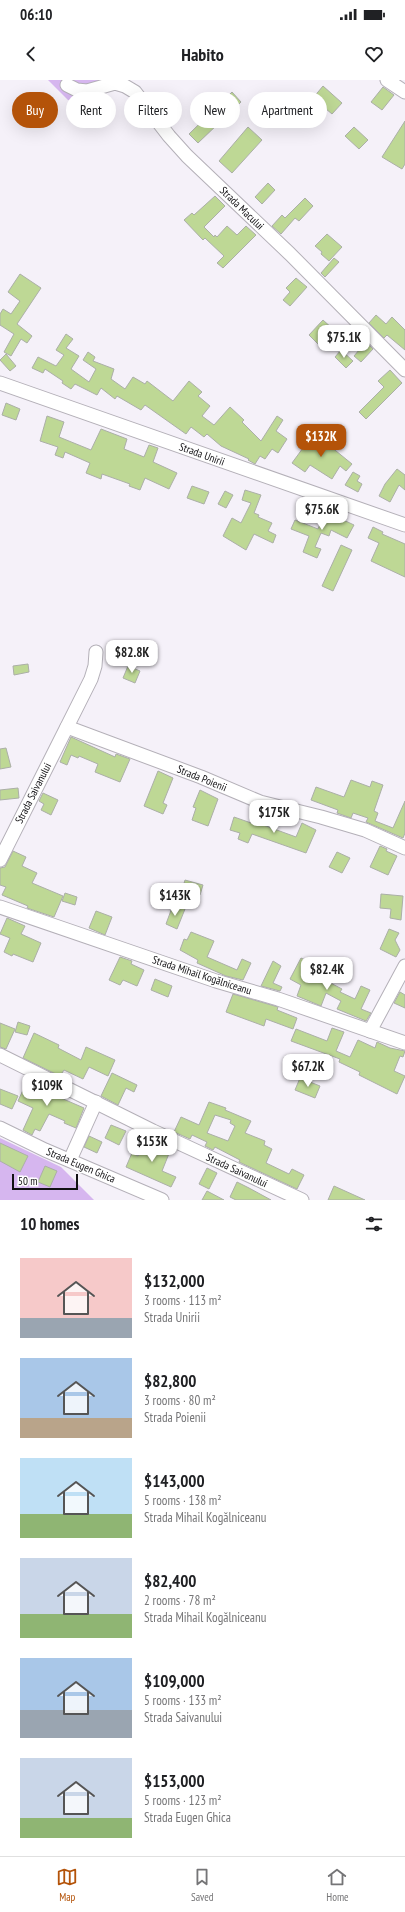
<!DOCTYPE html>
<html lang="en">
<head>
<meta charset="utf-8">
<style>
  body { margin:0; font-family:"PT Sans Narrow",sans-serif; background:#f6f6f6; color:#202124; height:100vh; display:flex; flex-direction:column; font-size:15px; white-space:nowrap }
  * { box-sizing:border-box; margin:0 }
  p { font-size:13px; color:#757577 }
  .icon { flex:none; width:22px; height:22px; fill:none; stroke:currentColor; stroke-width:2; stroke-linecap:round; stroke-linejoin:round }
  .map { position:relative; height:1120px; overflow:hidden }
  .sheet { display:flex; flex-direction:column; background:#fff; flex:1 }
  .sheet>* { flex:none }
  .top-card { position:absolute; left:12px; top:12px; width:381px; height:36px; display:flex; gap:8px }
  .scale { position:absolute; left:12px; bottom:10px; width:66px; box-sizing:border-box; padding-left:4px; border:2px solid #121114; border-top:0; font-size:11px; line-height:14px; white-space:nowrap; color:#121114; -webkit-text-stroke:3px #fff; paint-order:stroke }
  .price { position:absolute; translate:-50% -34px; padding:0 9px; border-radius:8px; background:#fff; color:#222; font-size:13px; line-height:26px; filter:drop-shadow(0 1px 2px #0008) }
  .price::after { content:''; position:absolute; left:50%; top:24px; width:12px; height:9px; margin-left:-6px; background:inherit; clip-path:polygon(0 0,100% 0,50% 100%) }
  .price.on { background:#b45309; color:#fff }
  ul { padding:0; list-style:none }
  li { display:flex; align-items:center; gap:12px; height:100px; padding:0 20px }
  li span { display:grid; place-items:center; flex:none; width:112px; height:80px; border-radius:0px; color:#555 }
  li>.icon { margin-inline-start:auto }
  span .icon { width:48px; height:48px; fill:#fffc; stroke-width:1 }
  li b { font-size:17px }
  h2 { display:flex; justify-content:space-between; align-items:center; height:48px; padding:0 20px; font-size:17px }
  .tag { padding:0 14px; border-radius:18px; background:#fff; box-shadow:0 4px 16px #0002; font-size:14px; line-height:36px }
  .tag.on { background:#b45309; color:#fff }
  .status { display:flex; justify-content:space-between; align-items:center; height:28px; padding:0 20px; background:#fff; direction:ltr }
  .status svg { height:11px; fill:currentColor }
  header { display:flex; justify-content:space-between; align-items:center; height:52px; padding:0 20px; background:#fff; font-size:18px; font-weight:700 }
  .tabs { display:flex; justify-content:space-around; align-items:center; height:56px; border-top:1px solid #e0e0e0; background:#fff; font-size:11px; color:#757577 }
  .tabs a { display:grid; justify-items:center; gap:2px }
  .tabs .on { color:#b45309 }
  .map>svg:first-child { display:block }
  .green { fill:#d6b6ef }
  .building { fill:#bed895; stroke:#abafa7; fill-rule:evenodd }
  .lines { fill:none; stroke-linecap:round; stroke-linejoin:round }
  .minor-casing { stroke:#b4b0b8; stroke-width:15 }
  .minor { stroke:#fff; stroke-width:13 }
  .labels { text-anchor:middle; stroke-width:3; stroke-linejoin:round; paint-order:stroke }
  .street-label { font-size:11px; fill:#121114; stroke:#fff }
</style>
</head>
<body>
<div class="status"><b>06:10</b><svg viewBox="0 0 49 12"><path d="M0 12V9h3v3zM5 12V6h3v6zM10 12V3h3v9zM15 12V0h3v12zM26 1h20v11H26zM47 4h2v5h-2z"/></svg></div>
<header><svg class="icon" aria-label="back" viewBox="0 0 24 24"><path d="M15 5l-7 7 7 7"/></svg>Habito<svg class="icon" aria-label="heart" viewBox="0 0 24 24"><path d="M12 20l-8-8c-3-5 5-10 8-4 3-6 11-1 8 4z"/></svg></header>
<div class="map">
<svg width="405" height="1120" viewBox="0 0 405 1120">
  <rect width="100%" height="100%" fill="#f5f1f9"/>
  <g class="green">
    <polygon points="48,0 111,0 102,14 81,24 68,20"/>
    <polygon points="0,1058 61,1087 94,1120 0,1120"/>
  </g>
  <g class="building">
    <polygon points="323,6 342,23 332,34 313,18"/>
    <polygon points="383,7 394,15 382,30 371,22"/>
    <polygon points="232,12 241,22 198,63 189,54"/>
    <polygon points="286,13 295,21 286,30 277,22"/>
    <polygon points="405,41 405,84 402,89 382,77"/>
    <polygon points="248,47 262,60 232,93 219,81"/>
    <polygon points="354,47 368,60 359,69 345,56"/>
    <polygon points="268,103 275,110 262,124 255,117"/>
    <polygon points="215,116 225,126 204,147 214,157 215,155 217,157 227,146 237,155 246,146 256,155 223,188 217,183 224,176 205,158 203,160 184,140 192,133 194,135"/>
    <polygon points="305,118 313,126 299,141 295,138 281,154 272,146 282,135 285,138"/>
    <polygon points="327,154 342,167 329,181 321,174 322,172 315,166"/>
    <polygon points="334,178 339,182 325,197 321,193"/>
    <polygon points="20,194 41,208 17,244 32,256 27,263 21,259 11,276 4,272 14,254 0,245 0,234 3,229 11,234 20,221 8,212"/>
    <polygon points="296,198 307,207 290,226 283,220 290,212 286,208"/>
    <polygon points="376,235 386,244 392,237 405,250 405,270 387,255 384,258 369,243"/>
    <polygon points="323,240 334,250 320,266 309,255"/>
    <polygon points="66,254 73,259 66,268 79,276 71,289 89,302 96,289 83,280 88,272 95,277 93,281 114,289 111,299 125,309 133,297 145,304 147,301 173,321 189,301 202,312 198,316 210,326 202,336 214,345 230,327 244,340 242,342 261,361 277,336 283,340 276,351 287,359 278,373 272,369 265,379 260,376 255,384 248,380 249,379 221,366 207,354 204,357 191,347 186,354 145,325 141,330 117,316 115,319 101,308 97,315 75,304 71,309 62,303 63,301 45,289 43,293 32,288 38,277 56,286 64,275 56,270"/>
    <polygon points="366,262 373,269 361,282 354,276"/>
    <polygon points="341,270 353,281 346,288 335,277"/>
    <polygon points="6,274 16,286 10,291 0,280"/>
    <polygon points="390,290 402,303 366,339 359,332 384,307 378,301"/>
    <polygon points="6,323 20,329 16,340 2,335"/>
    <polygon points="47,336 64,342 59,357 91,370 101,349 127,359 124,369 144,377 149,365 158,368 153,382 177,393 169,409 145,398 140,410 129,406 130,404 102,394 101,399 86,393 90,383 65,372 63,378 55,375 58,367 40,361"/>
    <polygon points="314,353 352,384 346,391 340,386 332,399 310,385 305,392 292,383"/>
    <polygon points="397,389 405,395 405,410 399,405 390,422 379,416 385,404"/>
    <polygon points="353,392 360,396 357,401 362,404 358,412 345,405"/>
    <polygon points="192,406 209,412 204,424 187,418"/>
    <polygon points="245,410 261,415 254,433 259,435 258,437 272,443 268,451 276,455 273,463 254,454 246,470 223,456 232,438 241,443 251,423 242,420"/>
    <polygon points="225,411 233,415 226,428 218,424"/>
    <polygon points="326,430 338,434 337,437 354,445 347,458 331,450 329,456 321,453 315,467 321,469 317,478 303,472 309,456 291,449 295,440 318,449"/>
    <polygon points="373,447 383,452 382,454 405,464 405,497 371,481 379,463 368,458"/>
    <polygon points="341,465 352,470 333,511 322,506"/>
    <polygon points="28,584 29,592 14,595 13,586"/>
    <polygon points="128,586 140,591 135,603 123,598"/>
    <polygon points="71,657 115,677 116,674 130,679 120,702 95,692 98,684 79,676 78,678 71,675 67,685 60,682"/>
    <polygon points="6,668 11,687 0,689 0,669"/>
    <polygon points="158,691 173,698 163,723 167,725 163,734 144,726"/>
    <polygon points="351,700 370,707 372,701 383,705 374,731 378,733 375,741 393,748 405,721 405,753 403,758 366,742 368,738 353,733 351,738 337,733 338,730 311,720 316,707 344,717"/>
    <polygon points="18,708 19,718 0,720 0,710"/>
    <polygon points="200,710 218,719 208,746 192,740 196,728 193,727"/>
    <polygon points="43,713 58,720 51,735 41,730 44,724 39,721"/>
    <polygon points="234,737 254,744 255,742 296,757 302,743 316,750 306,773 252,754 248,763 238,759 240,753 230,750"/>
    <polygon points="380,766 387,769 386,771 397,776 388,795 370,787"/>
    <polygon points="13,771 26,777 22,786 37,793 32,803 63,816 54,837 27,828 28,826 2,815 6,807 0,805 0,788 5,787"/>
    <polygon points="337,772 350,778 342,793 329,787"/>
    <polygon points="185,800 203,805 200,815 182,810"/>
    <polygon points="65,813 77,817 75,825 62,821"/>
    <polygon points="381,814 403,816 401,840 390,838 391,829 380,828"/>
    <polygon points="173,825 185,829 177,849 166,844"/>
    <polygon points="96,831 112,837 105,855 89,848"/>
    <polygon points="7,838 25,846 21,854 41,863 33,882 13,874 12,876 4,872 10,858 0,854"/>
    <polygon points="389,849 399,853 395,860 400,870 396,877 380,869"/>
    <polygon points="191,852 214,861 207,877 237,890 242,879 251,883 243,900 226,896 197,883 198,880 180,870 184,859 187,860"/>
    <polygon points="120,877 132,881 131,884 144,890 137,906 123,900 120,905 109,900"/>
    <polygon points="301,878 309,882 307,884 324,891 321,898 342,909 340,912 355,919 361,906 370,910 361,929 371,933 366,941 337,929 341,921 326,913 321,926 297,916 301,905 290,899"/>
    <polygon points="273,881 281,886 273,903 282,907 280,911 261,906"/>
    <polygon points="155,899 172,906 168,917 151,910"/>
    <polygon points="400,912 405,915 405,928 394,923"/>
    <polygon points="233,914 278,927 277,930 297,938 293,949 266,939 264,946 226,932"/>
    <polygon points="18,942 30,946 27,955 15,952"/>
    <polygon points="0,943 15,949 6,969 0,967"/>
    <polygon points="332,948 344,952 336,971 350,977 358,960 375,968 377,962 390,968 405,971 403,977 400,976 394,991 405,996 397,1014 359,995 360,992 339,982 340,979 291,961 296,949 327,961"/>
    <polygon points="34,953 59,965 58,968 81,980 86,967 115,980 108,996 89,987 83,999 64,990 60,996 23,978"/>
    <polygon points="112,993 137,1005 134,1012 126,1008 118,1025 101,1016"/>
    <polygon points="300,998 320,1006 315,1018 295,1010"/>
    <polygon points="28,999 55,1013 54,1015 84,1028 76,1048 64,1043 65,1041 49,1034 40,1051 35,1049 32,1055 23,1050 33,1028 18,1021"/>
    <polygon points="0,1009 18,1016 12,1029 0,1024"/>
    <path d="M 209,1022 L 226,1028 L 225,1030 L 251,1041 L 245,1053 L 265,1061 L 264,1065 L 272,1069 L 266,1083 L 289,1094 L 292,1089 L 304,1095 L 297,1109 L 239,1082 L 240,1080 L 215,1067 L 213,1070 L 205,1066 L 207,1062 L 192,1055 L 190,1059 L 174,1052 L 181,1037 L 199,1045 ZM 215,1035 L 231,1040 L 230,1043 L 235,1046 L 228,1061 L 207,1053 Z"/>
    <polygon points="111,1045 126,1051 119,1065 105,1058"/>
    <polygon points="89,1056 102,1062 97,1073 84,1067"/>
    <polygon points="146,1060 170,1071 162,1091 176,1097 171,1107 126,1087 132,1073 138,1076"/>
    <polygon points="0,1063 28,1076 20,1092 0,1081"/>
    <polygon points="45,1086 57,1091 50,1107 38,1102"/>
    <polygon points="207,1088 217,1093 209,1109 199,1104"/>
    <polygon points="237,1102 249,1108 271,1120 236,1120 230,1117"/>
    <polygon points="334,1106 365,1120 328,1120"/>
    <polygon points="207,1111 224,1120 202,1120"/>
  </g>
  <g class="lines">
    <defs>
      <g id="minor">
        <polyline points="387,0 405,12"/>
        <polyline points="67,5 77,10 87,11 115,3 125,6 135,12 169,56 187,76 290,174 405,290"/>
        <polyline points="0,303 405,445"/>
        <polyline points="67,647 201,697 260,722 321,737 365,750 405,768"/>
        <polyline points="0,780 91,599 95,586 96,572"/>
        <polyline points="0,827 216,901 278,919 405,963"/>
        <polyline points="370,951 405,886"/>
        <polyline points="0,975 153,1051 302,1120"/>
        <polyline points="0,1048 45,1070 162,1120"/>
        <polyline points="70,1080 96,1022"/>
      </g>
    </defs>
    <use href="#minor" class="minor-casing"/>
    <use href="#minor" class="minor"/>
  </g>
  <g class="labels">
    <g class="street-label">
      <text transform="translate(242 128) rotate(44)" y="4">Strada Macului</text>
      <text transform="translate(202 374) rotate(20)" y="4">Strada Unirii</text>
      <text transform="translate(202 698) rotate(22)" y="4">Strada Poienii</text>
      <text transform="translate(33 713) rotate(-63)" y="4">Strada Saivanului</text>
      <text transform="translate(202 895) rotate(18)" y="4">Strada Mihail Kogălniceanu</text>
      <text transform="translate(81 1085) rotate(23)" y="4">Strada Eugen Ghica</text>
      <text transform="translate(237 1090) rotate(25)" y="4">Strada Saivanului</text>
    </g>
  </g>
</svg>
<div class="scale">50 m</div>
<b class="price" style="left:344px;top:279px">$75.1K</b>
<b class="price on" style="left:321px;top:378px">$132K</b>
<b class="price" style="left:322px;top:451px">$75.6K</b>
<b class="price" style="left:132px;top:594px">$82.8K</b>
<b class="price" style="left:274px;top:754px">$175K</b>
<b class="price" style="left:175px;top:837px">$143K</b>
<b class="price" style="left:327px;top:911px">$82.4K</b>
<b class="price" style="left:308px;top:1008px">$67.2K</b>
<b class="price" style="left:47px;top:1027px">$109K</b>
<b class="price" style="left:152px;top:1083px">$153K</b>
<div class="top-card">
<a class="tag on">Buy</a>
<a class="tag">Rent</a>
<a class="tag">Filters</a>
<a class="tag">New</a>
<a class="tag">Apartment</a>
</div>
</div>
<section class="sheet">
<h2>10 homes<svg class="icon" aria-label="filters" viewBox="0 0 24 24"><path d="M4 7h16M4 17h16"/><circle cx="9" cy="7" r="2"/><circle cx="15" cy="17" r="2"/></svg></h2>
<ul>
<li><span style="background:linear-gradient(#f6c9c9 75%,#9aa5b1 0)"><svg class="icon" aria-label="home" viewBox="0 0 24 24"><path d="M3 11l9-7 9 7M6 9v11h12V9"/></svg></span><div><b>$132,000</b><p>3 rooms · 113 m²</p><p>Strada Unirii</p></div></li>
<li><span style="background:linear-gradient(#a9c7e8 75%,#b9a48a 0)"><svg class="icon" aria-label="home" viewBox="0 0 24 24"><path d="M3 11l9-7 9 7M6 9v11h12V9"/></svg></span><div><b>$82,800</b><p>3 rooms · 80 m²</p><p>Strada Poienii</p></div></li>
<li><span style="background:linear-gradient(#bfe0f5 70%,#8fb573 0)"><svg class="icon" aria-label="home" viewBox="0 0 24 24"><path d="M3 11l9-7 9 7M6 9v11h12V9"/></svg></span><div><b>$143,000</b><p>5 rooms · 138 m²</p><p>Strada Mihail Kogălniceanu</p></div></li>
<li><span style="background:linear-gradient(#c9d6e8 70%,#8fb573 0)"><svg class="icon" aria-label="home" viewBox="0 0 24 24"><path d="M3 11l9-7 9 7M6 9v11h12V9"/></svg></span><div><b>$82,400</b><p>2 rooms · 78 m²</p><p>Strada Mihail Kogălniceanu</p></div></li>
<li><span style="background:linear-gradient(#a9c7e8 65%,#9aa5b1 0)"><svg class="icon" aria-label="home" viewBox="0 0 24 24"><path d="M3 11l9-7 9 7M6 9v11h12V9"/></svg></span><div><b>$109,000</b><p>5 rooms · 133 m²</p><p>Strada Saivanului</p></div></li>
<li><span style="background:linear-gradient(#c9d6e8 75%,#8fb573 0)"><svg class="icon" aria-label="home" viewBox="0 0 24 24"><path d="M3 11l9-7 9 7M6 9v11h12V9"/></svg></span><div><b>$153,000</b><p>5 rooms · 123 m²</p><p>Strada Eugen Ghica</p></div></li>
</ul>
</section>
<nav class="tabs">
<a class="on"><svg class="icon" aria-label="map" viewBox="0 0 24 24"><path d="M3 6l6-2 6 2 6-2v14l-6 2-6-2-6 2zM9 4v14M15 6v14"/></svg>Map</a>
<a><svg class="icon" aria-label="saved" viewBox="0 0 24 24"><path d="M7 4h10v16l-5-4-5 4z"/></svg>Saved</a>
<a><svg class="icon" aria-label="home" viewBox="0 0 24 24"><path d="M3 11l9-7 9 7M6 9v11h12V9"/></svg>Home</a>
</nav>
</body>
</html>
